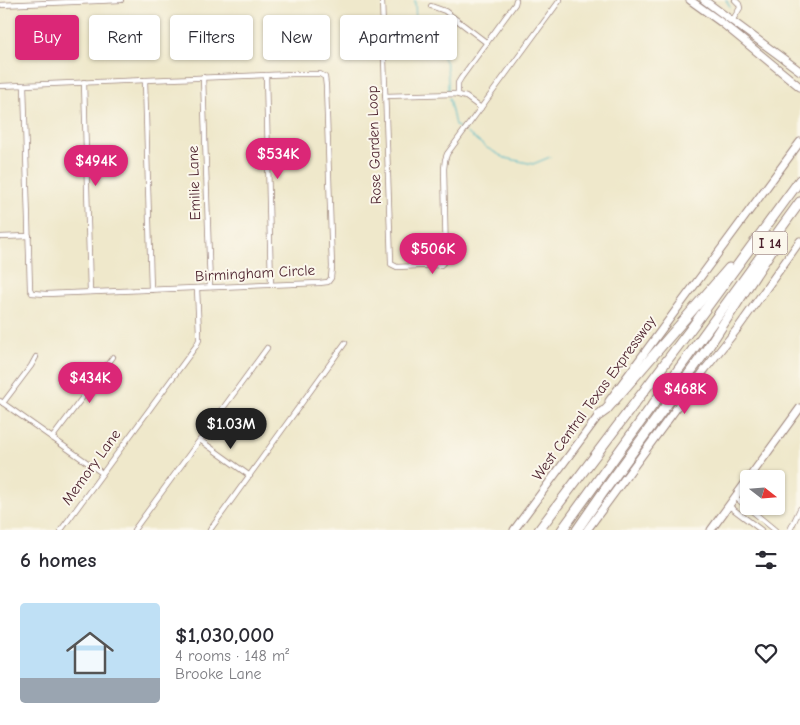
<!DOCTYPE html>
<html lang="en">
<head>
<meta charset="utf-8">
<style>
  body { margin:0; font-family:"Comic Neue",sans-serif; background:#f7f7f7; color:#2b2b33; height:100vh; display:flex; flex-direction:column; font-size:19px; white-space:nowrap }
  * { box-sizing:border-box; margin:0 }
  p { font-size:16px; color:#7c7c81 }
  .icon { flex:none; width:28px; height:28px; fill:none; stroke:currentColor; stroke-width:2; stroke-linecap:round; stroke-linejoin:round }
  .map { position:relative; height:530px; overflow:hidden }
  .panel { display:flex; flex-direction:column; background:#fff; flex:1 }
  .panel>* { flex:none }
  .guide { position:absolute; left:15px; top:15px; width:500px; height:45px; display:flex; gap:10px }
  .needle { width:32px; rotate:107deg }
  .buttons { position:absolute; left:740px; top:470px; display:grid; gap:10px }
  .buttons a { display:grid; place-items:center; width:45px; height:45px; border-radius:5px; background:#fff; box-shadow:0 1px 4px #0004; font-size:25px }
  .price { position:absolute; translate:-50% -42px; padding:0 11px; border-radius:18px; background:#db2777; color:#fff; font-size:16px; line-height:32px; filter:drop-shadow(0 1px 2px #0008) }
  .price::after { content:''; position:absolute; left:50%; top:30px; width:15px; height:11px; margin-left:-8px; background:inherit; clip-path:polygon(0 0,100% 0,50% 100%) }
  .price.selected { background:#222; color:#fff }
  ul { padding:0; list-style:none }
  li { display:flex; align-items:center; gap:15px; height:125px; padding:0 20px }
  li+li { border-top:1px solid #e1e1e2 }
  li span { display:grid; place-items:center; flex:none; width:140px; height:100px; border-radius:5px; color:#555 }
  li>.icon { margin-inline-start:auto }
  span .icon { width:60px; height:60px; fill:#fffc; stroke-width:1 }
  li b { font-size:21px }
  h2 { display:flex; justify-content:space-between; align-items:center; height:60px; padding:0 20px; font-size:21px }
  .chip { padding:0 18px; border-radius:5px; background:#fff; box-shadow:0 1px 4px #0004; font-size:18px; line-height:45px }
  .chip.selected { background:#db2777; color:#fff }
  .map>svg:first-child { display:block }
  .lines { fill:none; stroke-linecap:round; stroke-linejoin:round }
  .stream { stroke:#4ab6c7; stroke-width:1 }
  .street-casing { stroke:#9c847b; stroke-width:6 }
  .secondary-casing { stroke:#9c847b; stroke-width:9 }
  .highway-casing { stroke:#9c847b; stroke-width:11 }
  .street { stroke:#fff; stroke-width:4.5 }
  .secondary { stroke:#fff; stroke-width:7 }
  .highway { stroke:#fff; stroke-width:9 }
  .labels { text-anchor:middle; stroke-width:4; stroke-linejoin:round; paint-order:stroke }
  .shield { fill:#fbf7ec; stroke:#7f6065; stroke-width:1 }
  .shield-label { font-size:14px; font-weight:bold; fill:#4a1f2b }
  .street-label { font-size:15px; fill:#4a1f2b; stroke:#fbf7ec }
</style>
</head>
<body>
<div class="map">
<svg width="800" height="530" viewBox="0 0 800 530">
  <rect width="100%" height="100%" fill="#fbf7ec"/>
  <filter id="ink" filterUnits="userSpaceOnUse"><feTurbulence type="fractalNoise" baseFrequency=".02" numOctaves="2"/><feDisplacementMap in="SourceGraphic" scale="10" xChannelSelector="R" yChannelSelector="G"/><feConvolveMatrix kernelMatrix="1 2 1 2 8 2 1 2 1" color-interpolation-filters="sRGB"/></filter>
  <filter id="wash" filterUnits="userSpaceOnUse"><feTurbulence type="fractalNoise" baseFrequency=".0096" numOctaves="4" result="noise"/><feDisplacementMap in="SourceGraphic" scale="20" xChannelSelector="R" yChannelSelector="G"/><feGaussianBlur stdDeviation="1.12" result="paint"/><feColorMatrix in="noise" values="0 0 0 0 0 0 0 0 0 0 0 0 0 0 0 0 0 1.4 0 .05"/><feComposite in="paint" operator="in"/></filter>
  <g filter="url(#wash)">
    <rect width="100%" height="100%" fill="#efe8cb"/>
    <g class="lines">
      <g class="stream">
        <path d="M 415,0 L 416,25 L 418,45 C 428,53 430,50 440,55 C 449,60 448,81 448,90"/>
        <polyline points="726,0 730,7"/>
        <polyline points="449,98 455,125 461,129"/>
        <polyline points="467,133 487,148 505,158 533,164 550,157"/>
      </g>
    </g>
  </g>
  <g filter="url(#ink)">
    <g class="lines">
      <defs>
        <g id="street">
          <polyline points="382,0 391,262 391,264 397,267 441,265 446,260 444,169 445,160 447,154 560,0"/>
          <polyline points="0,5 121,0"/>
          <polyline points="431,6 445,11 487,43"/>
          <polyline points="732,21 740,8 739,4 735,0"/>
          <polyline points="266,75 271,285"/>
          <polyline points="203,77 210,287"/>
          <polyline points="145,80 151,290"/>
          <polyline points="84,82 90,292"/>
          <polyline points="0,86 293,74 320,74 325,77 326,86 332,267 331,278 328,282 319,283 46,294 32,293 30,289 24,85"/>
          <polyline points="458,94 458,83 461,78 515,4 516,0"/>
          <polyline points="385,96 455,94 466,97 481,108"/>
          <polyline points="0,237 29,236"/>
          <polyline points="0,401 102,473"/>
          <polyline points="3,403 31,366 36,357"/>
          <polyline points="52,438 113,357"/>
          <polyline points="200,440 250,476"/>
          <polyline points="735,497 775,530"/>
          <polyline points="729,506 761,530"/>
          <polyline points="61,530 196,346 199,340 199,334 197,288"/>
          <polyline points="134,530 267,348"/>
          <polyline points="210,530 345,343"/>
          <polyline points="790,530 800,509"/>
        </g>
        <g id="secondary">
          <polyline points="690,0 722,23 800,87"/>
          <polyline points="704,0 800,71"/>
          <polyline points="609,401 800,142"/>
          <polyline points="514,530 602,411"/>
          <polyline points="587,530 706,368 738,328 800,241"/>
          <polyline points="711,530 800,408"/>
        </g>
        <g id="highway">
          <polyline points="599,415 606,410 729,268"/>
          <polyline points="539,530 693,326 800,180"/>
          <polyline points="562,530 800,202"/>
          <polyline points="577,530 604,491 705,352 775,245"/>
        </g>
      </defs>
      <use href="#street" class="street-casing"/>
      <use href="#secondary" class="secondary-casing"/>
      <use href="#highway" class="highway-casing"/>
      <use href="#street" class="street"/>
      <use href="#secondary" class="secondary"/>
      <use href="#highway" class="highway"/>
    </g>
  </g>
  <g class="labels">
    <rect class="shield" x="752.5" y="231.5" width="35" height="23" rx="4"/>
    <g class="shield-label">
      <text x="770" y="248">I 14</text>
    </g>
    <g class="street-label">
      <text transform="translate(374 145) rotate(-92)" y="5">Rose Garden Loop</text>
      <text transform="translate(194 183) rotate(-92)" y="5">Emilie Lane</text>
      <text transform="translate(255 273) rotate(-3)" y="5">Birmingham Circle</text>
      <text transform="translate(594 398) rotate(-54)" y="5">West Central Texas Expressway</text>
      <text transform="translate(91 467) rotate(-54)" y="5">Memory Lane</text>
    </g>
  </g>
</svg>
<div class="buttons">
<a><svg class="needle" viewBox="-14 -14 28 28"><path d="M0-13l5 13h-10z" fill="#e53935"/><path d="M0 13l5-13h-10z" fill="#7c7c81"/></svg></a>
</div>
<b class="price" style="left:278px;top:180px">$534K</b>
<b class="price" style="left:96px;top:187px">$494K</b>
<b class="price" style="left:433px;top:275px">$506K</b>
<b class="price" style="left:90px;top:404px">$434K</b>
<b class="price" style="left:685px;top:415px">$468K</b>
<b class="price selected" style="left:231px;top:450px">$1.03M</b>
<div class="guide">
<a class="chip selected">Buy</a>
<a class="chip">Rent</a>
<a class="chip">Filters</a>
<a class="chip">New</a>
<a class="chip">Apartment</a>
</div>
</div>
<section class="panel">
<h2>6 homes<svg class="icon" aria-label="filters" viewBox="0 0 24 24"><path d="M4 7h16M4 17h16"/><circle cx="9" cy="7" r="2"/><circle cx="15" cy="17" r="2"/></svg></h2>
<ul>
<li><span style="background:linear-gradient(#bfe0f5 75%,#9aa5b1 0)"><svg class="icon" aria-label="home" viewBox="0 0 24 24"><path d="M3 11l9-7 9 7M6 9v11h12V9"/></svg></span><div><b>$1,030,000</b><p>4 rooms · 148 m²</p><p>Brooke Lane</p></div><svg class="icon" aria-label="heart" viewBox="0 0 24 24"><path d="M12 20l-8-8c-3-5 5-10 8-4 3-6 11-1 8 4z"/></svg></li>
</ul>
</section>
</body>
</html>
